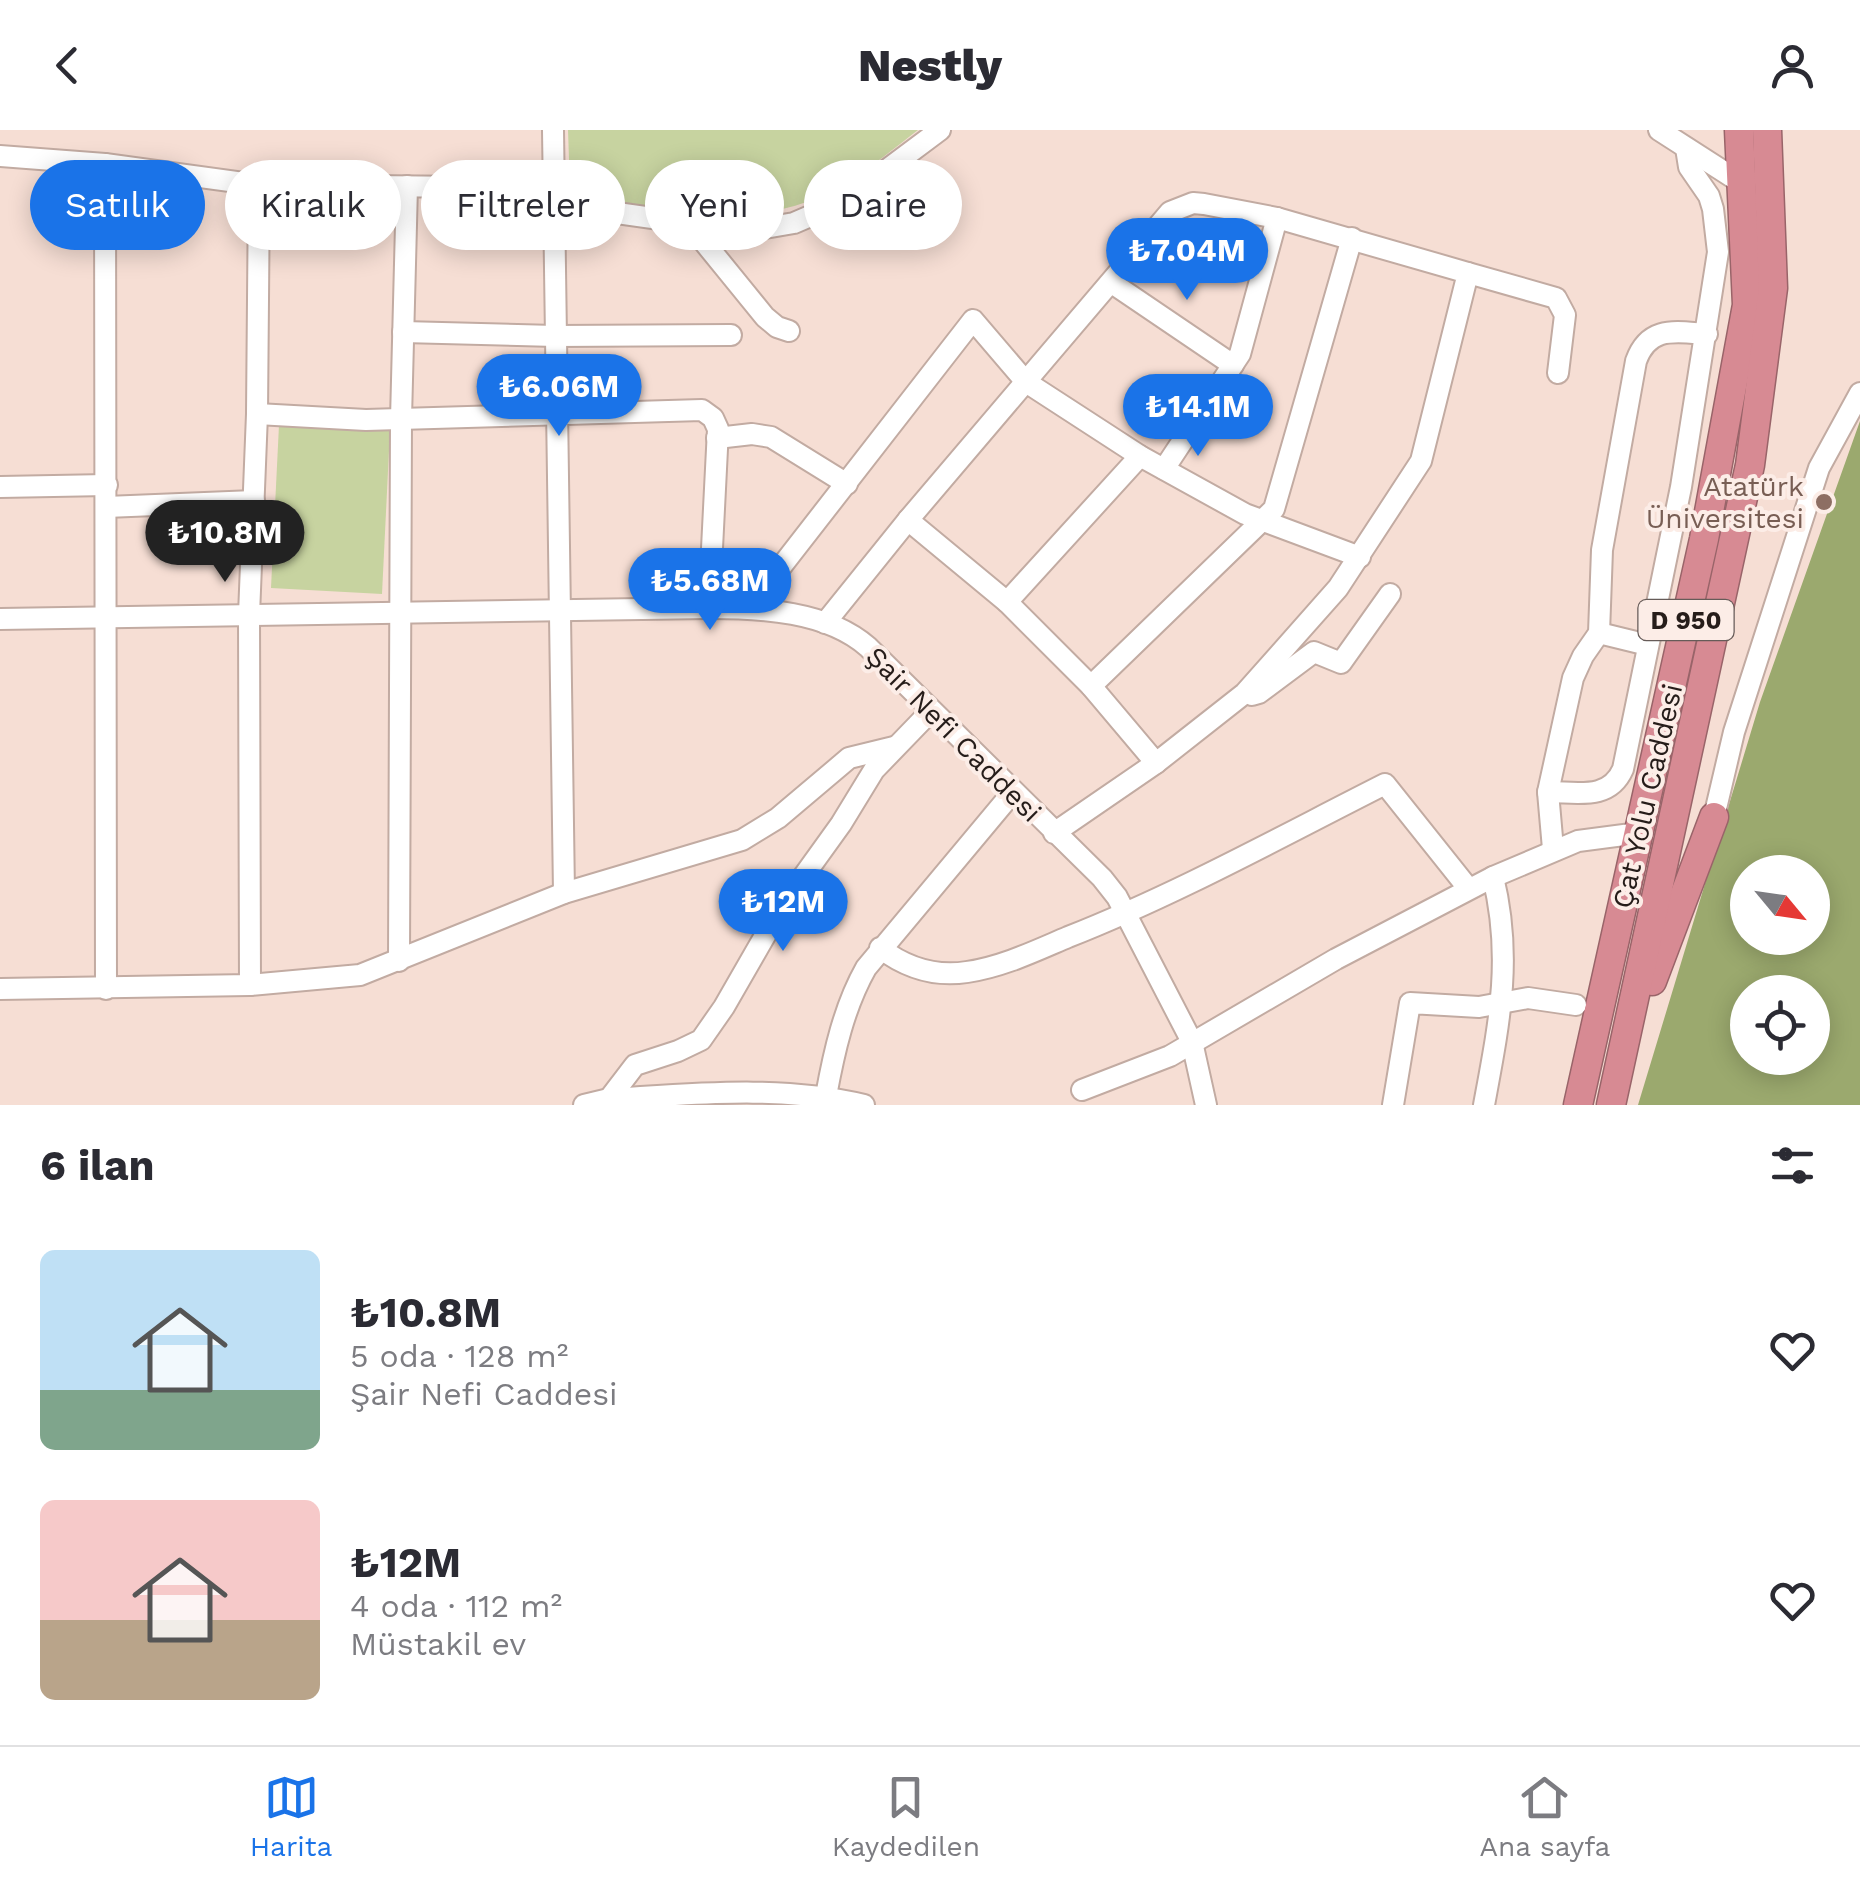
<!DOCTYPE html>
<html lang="tr">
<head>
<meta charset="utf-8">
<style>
  body { margin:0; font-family:"Work Sans",sans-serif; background:#f7f7f7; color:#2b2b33; height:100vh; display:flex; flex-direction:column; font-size:38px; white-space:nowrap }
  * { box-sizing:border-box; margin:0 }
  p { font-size:32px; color:#7c7c81 }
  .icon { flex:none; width:55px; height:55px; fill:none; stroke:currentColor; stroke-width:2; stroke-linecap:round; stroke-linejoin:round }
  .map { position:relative; height:975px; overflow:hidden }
  .panel { display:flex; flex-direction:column; background:#fff; flex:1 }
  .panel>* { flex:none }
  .banner { position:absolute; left:30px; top:30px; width:1000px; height:90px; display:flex; gap:20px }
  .needle { width:65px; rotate:119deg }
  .tools { position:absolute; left:1730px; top:725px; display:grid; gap:20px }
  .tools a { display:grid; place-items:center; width:100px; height:100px; border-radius:50%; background:#fff; box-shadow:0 5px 25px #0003; font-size:50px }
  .price { position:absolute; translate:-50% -85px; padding:0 22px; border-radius:35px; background:#1a73e8; color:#fff; font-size:32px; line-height:65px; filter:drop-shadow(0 2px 5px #0008) }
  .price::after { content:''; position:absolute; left:50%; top:60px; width:30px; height:22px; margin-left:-15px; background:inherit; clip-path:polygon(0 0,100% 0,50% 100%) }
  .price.selected { background:#222; color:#fff }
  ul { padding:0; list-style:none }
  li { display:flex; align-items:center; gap:30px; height:250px; padding:0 40px }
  li span { display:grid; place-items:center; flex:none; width:280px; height:200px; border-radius:15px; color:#555 }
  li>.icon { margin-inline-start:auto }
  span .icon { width:120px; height:120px; fill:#fffc; stroke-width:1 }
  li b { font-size:42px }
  h2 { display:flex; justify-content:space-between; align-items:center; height:120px; padding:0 40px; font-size:42px }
  .pill { padding:0 35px; border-radius:45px; background:#fff; box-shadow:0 5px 25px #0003; font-size:35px; line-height:90px }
  .pill.selected { background:#1a73e8; color:#fff }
  header { display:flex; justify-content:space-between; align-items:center; height:130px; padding:0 40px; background:#fff; font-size:45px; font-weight:800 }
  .menu { display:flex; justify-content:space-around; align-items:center; height:140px; border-top:2px solid #e1e1e2; background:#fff; font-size:28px; color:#7c7c81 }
  .menu a { display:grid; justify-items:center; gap:5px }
  .menu .selected { color:#1a73e8 }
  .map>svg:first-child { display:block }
  .green { fill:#c7d3a0 }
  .forest { fill:#9ba96e; fill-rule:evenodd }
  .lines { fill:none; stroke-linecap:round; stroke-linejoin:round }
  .minor-casing { stroke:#c2aba2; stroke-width:24 }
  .highway-casing { stroke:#996469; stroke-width:31 }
  .minor { stroke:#fff; stroke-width:20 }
  .highway { stroke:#d78a93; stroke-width:28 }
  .education-dot { fill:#8d6e63; stroke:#fcede7; stroke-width:4 }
  .labels { text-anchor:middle; stroke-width:8; stroke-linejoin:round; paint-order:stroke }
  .shield { fill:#fcede7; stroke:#665b58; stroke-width:2.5 }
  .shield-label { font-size:25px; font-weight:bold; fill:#261d1a }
  .education-label { font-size:28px; fill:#785e54; stroke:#fcede7; text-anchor:end }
  .street-label { font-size:28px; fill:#261d1a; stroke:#fcede7 }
</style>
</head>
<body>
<header><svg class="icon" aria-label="back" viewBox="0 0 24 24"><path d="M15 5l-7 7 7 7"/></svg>Nestly<svg class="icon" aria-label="person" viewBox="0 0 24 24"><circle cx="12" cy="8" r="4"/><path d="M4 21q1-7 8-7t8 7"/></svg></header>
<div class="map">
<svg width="1860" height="975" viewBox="0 0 1860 975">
  <rect width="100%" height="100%" fill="#f6ded4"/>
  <g class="green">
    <path d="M 568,0 L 918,0 C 870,37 821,80 757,82 C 722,84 685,78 650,76 C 627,75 586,76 570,58 Z"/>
    <polygon points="279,295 390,300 382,464 271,458"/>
  </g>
  <path class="forest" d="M 1860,291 L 1860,975 L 1638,975 L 1760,572 ZM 1748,742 L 1812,742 L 1812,808 L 1748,808 ZM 1748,862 L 1812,862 L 1812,928 L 1748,928 Z"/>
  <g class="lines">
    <defs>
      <g id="minor">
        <polyline points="553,0 564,763"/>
        <polyline points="1659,0 1743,54"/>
        <polyline points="0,26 105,34 259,55 476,57 553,74 695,94 765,98 794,93 845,71 940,0"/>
        <polyline points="105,34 106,859"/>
        <polyline points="695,94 704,112 765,187 777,197 789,201"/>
        <polyline points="1468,143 1556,168 1565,185 1558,243"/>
        <polyline points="1112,153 1233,235"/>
        <polyline points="403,202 555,206 731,205"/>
        <polyline points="257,284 366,290 702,280 713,288 718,299 709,478"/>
        <polyline points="717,308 752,304 771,307 847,354"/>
        <polyline points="1140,326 1007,472 1091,556 1156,633"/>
        <polyline points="1164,339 1240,224 1277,88"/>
        <polyline points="0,357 107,355"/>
        <polyline points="106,377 254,371"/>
        <polyline points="908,390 1007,472"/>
        <polyline points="749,478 973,190 1026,252 1140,326 1245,384 1360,427"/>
        <path d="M 0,489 L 709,478 C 761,478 827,481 868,517 L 1102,748 L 1117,767 L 1192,912 L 1206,975"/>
        <polyline points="825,493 908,390 1170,82 1193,73 1204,74 1277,88 1468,143 1421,331 1338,458 1245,563 1156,633 1054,703"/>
        <polyline points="1599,503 1648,515"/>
        <polyline points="1091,556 1274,379 1352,108"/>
        <polyline points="1252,565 1259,563 1314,522 1341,533 1390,464"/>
        <path d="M 1548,662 C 1577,662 1609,671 1623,639 L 1681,357 L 1718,122 L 1713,79 L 1709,66 L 1689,37 L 1686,18"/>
        <polyline points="1714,687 1734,602 1819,338 1860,263"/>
        <path d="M 1553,719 L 1548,662 L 1573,548 L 1583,526 L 1599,503 L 1602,420 L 1636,231 C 1649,195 1676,202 1707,204"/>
        <path d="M 880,818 C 905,837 935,847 967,842 C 1002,837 1035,821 1068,807 C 1177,764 1280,707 1385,654 L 1468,758"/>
        <polyline points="399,831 401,289 407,56"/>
        <polyline points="250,855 249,485 257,284 259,55"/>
        <polyline points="0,859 250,855 360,845 564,763 742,710 778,688 849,628 894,617"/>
        <polyline points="1082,960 1170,926 1336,829 1493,747 1578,711 1639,703"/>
        <path d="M 826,966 C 834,922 844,877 866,838 L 1013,662"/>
        <polyline points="609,969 635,935 678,921 701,910 724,877 782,776 841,694 874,640 931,581"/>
        <path d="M 584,975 L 609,969 C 695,964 780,955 864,975"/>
        <polyline points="1393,975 1410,873 1479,877 1528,868 1576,875"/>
        <path d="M 1484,975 C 1499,894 1513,828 1493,747"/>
      </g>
      <g id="highway">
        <polyline points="1652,851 1714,687"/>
        <polyline points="1578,975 1704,409 1747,175 1739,0"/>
        <polyline points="1611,975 1750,335 1773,158 1767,0"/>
      </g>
    </defs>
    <use href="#minor" class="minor-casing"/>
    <use href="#highway" class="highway-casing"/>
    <use href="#minor" class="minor"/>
    <use href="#highway" class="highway"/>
  </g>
  <circle class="education-dot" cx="1824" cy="372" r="10"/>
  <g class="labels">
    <rect class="shield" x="1638.5" y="470" width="95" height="40" rx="8"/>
    <g class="shield-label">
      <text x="1686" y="499">D 950</text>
    </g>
    <g class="education-label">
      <text x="1804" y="366">Atatürk<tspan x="1804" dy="32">Üniversitesi</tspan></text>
    </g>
    <g class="street-label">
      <text transform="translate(954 604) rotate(45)" y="10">Şair Nefi Caddesi</text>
      <text transform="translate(1647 666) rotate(-77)" y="10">Çat Yolu Caddesi</text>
    </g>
  </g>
</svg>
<div class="tools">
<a><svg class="needle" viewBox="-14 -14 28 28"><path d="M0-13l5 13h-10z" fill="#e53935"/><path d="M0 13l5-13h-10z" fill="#7c7c81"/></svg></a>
<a><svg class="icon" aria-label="locate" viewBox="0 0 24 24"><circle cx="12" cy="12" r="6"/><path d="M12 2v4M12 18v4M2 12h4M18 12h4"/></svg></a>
</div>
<b class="price" style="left:1187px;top:173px">₺7.04M</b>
<b class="price" style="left:559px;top:309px">₺6.06M</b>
<b class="price" style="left:1198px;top:329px">₺14.1M</b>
<b class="price selected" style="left:225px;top:455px">₺10.8M</b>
<b class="price" style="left:710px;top:503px">₺5.68M</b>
<b class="price" style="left:783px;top:824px">₺12M</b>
<div class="banner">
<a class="pill selected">Satılık</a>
<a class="pill">Kiralık</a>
<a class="pill">Filtreler</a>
<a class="pill">Yeni</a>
<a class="pill">Daire</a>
</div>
</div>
<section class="panel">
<h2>6 ilan<svg class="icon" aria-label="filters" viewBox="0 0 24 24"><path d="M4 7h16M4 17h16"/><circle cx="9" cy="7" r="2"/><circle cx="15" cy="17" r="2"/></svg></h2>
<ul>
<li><span style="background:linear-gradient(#bfe0f5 70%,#7fa58c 0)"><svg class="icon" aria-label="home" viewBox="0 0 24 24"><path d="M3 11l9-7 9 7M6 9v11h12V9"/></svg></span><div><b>₺10.8M</b><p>5 oda · 128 m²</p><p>Şair Nefi Caddesi</p></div><svg class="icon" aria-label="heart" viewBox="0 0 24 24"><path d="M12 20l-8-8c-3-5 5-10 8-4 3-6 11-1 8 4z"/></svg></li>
<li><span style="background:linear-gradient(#f6c9c9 60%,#b9a48a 0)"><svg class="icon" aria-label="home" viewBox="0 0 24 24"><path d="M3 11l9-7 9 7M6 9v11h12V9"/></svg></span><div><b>₺12M</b><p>4 oda · 112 m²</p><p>Müstakil ev</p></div><svg class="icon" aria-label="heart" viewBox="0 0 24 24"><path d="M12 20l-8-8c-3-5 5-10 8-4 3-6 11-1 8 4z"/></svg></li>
</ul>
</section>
<nav class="menu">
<a class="selected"><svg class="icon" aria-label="map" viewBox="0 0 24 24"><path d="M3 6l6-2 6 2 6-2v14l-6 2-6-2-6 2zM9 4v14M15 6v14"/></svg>Harita</a>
<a><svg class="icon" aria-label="saved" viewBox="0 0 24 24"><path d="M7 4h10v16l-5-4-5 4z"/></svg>Kaydedilen</a>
<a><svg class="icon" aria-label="home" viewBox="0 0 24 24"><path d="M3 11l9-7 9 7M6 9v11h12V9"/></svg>Ana sayfa</a>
</nav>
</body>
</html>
